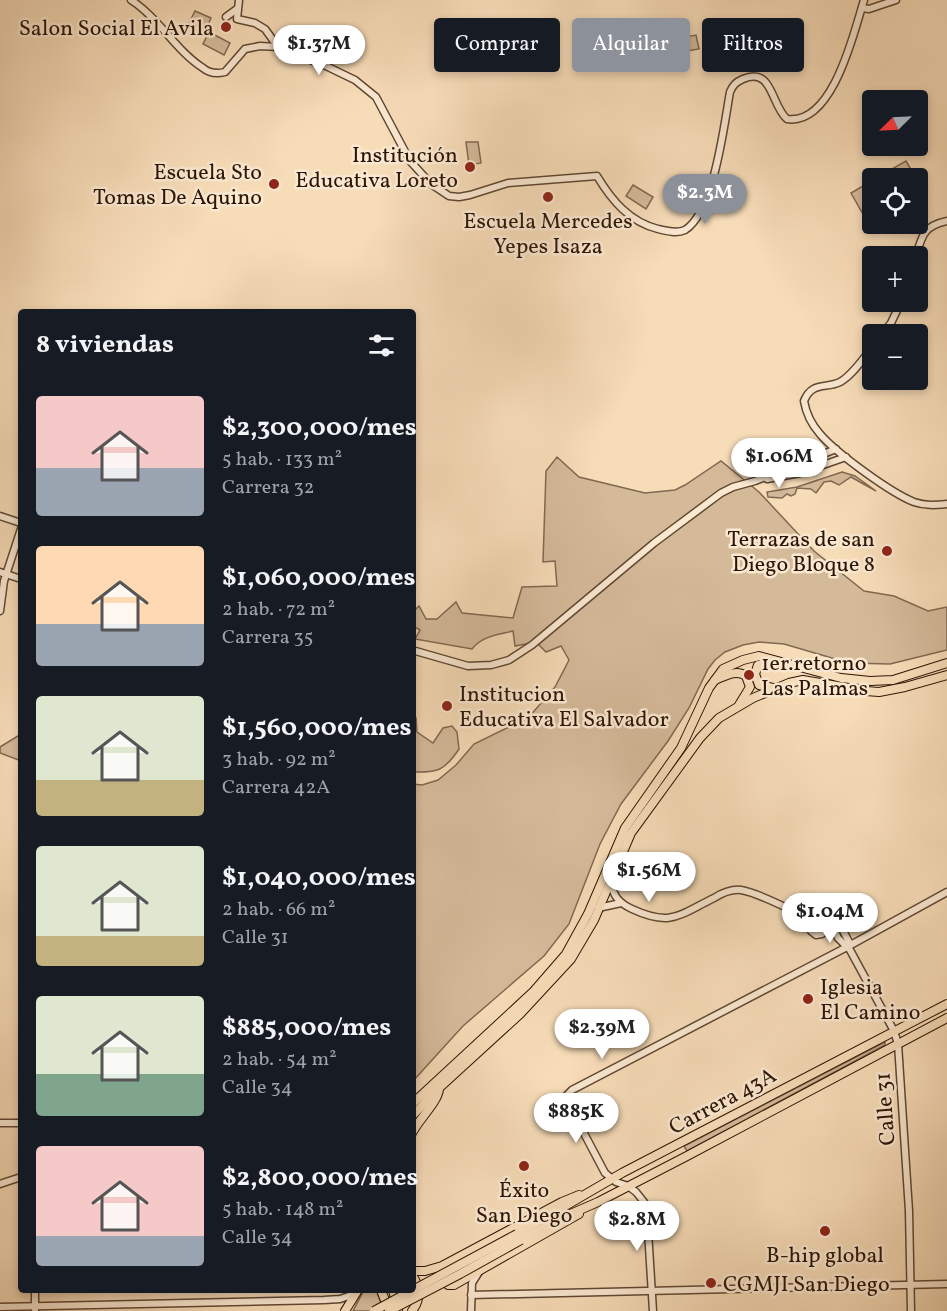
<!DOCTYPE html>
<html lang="es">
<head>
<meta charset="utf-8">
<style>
  body { margin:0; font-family:Vollkorn,serif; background:#20242c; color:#f1f3f6; height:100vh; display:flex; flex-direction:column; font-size:22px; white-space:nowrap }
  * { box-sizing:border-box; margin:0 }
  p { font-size:20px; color:#9ea1a6 }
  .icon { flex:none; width:33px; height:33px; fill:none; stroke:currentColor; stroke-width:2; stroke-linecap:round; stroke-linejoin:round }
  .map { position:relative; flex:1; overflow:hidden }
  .sheet { position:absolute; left:18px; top:309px; width:398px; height:984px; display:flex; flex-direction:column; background:#171b24; border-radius:6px; box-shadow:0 3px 9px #0003 }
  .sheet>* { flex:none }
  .guide { position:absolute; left:434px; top:18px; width:423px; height:54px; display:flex; gap:12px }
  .needle { width:39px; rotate:246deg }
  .fabs { position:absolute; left:862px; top:90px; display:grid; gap:12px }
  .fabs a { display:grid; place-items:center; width:66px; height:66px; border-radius:6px; background:#171b24; box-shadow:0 3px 9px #0003; font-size:30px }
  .price { position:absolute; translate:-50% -51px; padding:0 14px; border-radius:21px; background:#fff; color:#222; font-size:20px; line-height:39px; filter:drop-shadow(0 2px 3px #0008) }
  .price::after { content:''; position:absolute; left:50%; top:36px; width:18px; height:14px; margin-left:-9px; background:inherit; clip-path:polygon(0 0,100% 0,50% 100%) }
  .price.on { background:#8c9099; color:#fff }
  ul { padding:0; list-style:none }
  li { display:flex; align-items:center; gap:18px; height:150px; padding:0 18px }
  li span { display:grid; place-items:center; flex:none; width:168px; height:120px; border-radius:6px; color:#555 }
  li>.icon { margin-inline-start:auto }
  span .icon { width:72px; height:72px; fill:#fffc; stroke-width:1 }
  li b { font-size:26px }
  h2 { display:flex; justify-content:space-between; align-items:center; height:72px; padding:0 18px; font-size:26px }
  .chip { padding:0 21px; border-radius:6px; background:#171b24; box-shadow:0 3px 9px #0003; font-size:21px; line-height:54px }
  .chip.on { background:#8c9099; color:#fff }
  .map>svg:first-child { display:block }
  .green { fill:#d5ba9a; stroke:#816850; stroke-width:1.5 }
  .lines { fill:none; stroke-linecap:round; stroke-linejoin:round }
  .tertiary-casing { stroke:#604732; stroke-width:9 }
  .primary-casing { stroke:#2d1505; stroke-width:10 }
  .tertiary { stroke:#fae8d1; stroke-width:6 }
  .primary { stroke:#f7dcb8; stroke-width:8 }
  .primary-bridge-casing { stroke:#2d1505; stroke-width:10; stroke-linecap:butt }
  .primary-bridge { stroke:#f7dcb8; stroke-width:8 }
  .poi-dot { fill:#8f2418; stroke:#fae8d1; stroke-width:2 }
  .labels { text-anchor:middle; stroke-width:5; stroke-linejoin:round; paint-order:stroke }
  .poi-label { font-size:22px; fill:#2d1505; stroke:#fae8d1; text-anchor:end }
  .street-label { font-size:22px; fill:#2d1505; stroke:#fae8d1 }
</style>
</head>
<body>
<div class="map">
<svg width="947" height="1311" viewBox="0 0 947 1311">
  <rect width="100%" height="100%" fill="#f7dcb8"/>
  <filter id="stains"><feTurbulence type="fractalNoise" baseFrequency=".00333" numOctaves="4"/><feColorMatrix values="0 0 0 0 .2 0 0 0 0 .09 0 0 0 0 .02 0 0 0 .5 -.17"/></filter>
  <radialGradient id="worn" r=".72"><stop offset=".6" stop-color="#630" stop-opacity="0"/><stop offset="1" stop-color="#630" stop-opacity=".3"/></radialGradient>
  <g class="green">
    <polygon points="195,11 211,18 206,30 189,23"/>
    <polygon points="209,32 230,43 224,55 203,44"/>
    <polygon points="696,35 699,49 670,54 668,40"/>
    <polygon points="466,142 478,142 481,163 469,165"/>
    <polygon points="906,161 916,178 876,178"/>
    <polygon points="873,180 873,224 883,224 872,230 851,193"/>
    <polygon points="633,185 653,197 646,209 626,196"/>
    <path d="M 557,457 L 579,477 L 645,493 L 675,490 L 685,485 L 721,461 L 759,492 L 814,551 L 864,591 L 894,596 L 928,611 L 947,607 L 947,650 L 890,664 L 849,663 L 784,644 L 759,642 L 743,645 L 725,652 L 715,660 L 708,669 L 689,708 L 668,741 L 621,804 L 600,844 L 569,924 L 544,956 L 463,1026 L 413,1081 L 413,784 L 422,785 L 438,780 L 456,765 L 474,744 L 529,717 L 555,687 L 569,660 L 561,646 L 546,652 L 536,642 L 515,646 L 513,631 C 498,635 482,636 472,649 L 415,639 L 420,630 L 413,626 L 413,612 L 419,606 L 426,619 L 437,619 L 456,602 L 462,613 L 513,618 L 522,587 L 557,586 L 555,561 L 543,562 L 546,471 Z"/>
    <polygon points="842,472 855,476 876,491 851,477 839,485 831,481 824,482 816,493 811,489 797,488 795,494 791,496 787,494 782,498 768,497 767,492 797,487"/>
    <path d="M 413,713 L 416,718 L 417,732 L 433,743 L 443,728 L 452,726 L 457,732 L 459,749 C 445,770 438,773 413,772 Z"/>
    <polygon points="21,734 21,761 0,753 0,747"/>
    <polygon points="885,1042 885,1045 687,1151 684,1146"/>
    <polygon points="364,1290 376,1290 384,1311 353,1311"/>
  </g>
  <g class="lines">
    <defs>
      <g id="tertiary">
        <path d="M 131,0 C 159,18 175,50 203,68 C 209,73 217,74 225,72 L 245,49 L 260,46 L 278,47 L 326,66 L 355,80 L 376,97 L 410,161 L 431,184 L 449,196 L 459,197 L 470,195 L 508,183 L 597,176 C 612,201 630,222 658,229 C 666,231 677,234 685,230 C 714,212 724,125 730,92 C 733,85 736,82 743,79 C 773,66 771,106 787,119 C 833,126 854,32 864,0"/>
        <polyline points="239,0 237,19 255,23 265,29 278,47"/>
        <polyline points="862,8 869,9 896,0"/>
        <polyline points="226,17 237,9"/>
        <path d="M 916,256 C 922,235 924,226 947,221"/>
        <polyline points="882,334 891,323 901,302"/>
        <path d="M 873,347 C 863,358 853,375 840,382 C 826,389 812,381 804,401 C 806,413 812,425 820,434 C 836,453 891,493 914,502 C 925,506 936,505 947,504"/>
        <polyline points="767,479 800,473 846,457"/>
        <polyline points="0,516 21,523"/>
        <polyline points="0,572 21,579"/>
        <polyline points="0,611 4,581 21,529"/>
        <polyline points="412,650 468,666 491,665 509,660 532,645 654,543 721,493 733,487 755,481 836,449"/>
        <path d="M 611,882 C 613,896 619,903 632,909 C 671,927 679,915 714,898 C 722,893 731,889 741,890 C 760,893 795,912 813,921 L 822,921 L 826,927 L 822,934 L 816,935 L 811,931 L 810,925 L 813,921"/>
        <polyline points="598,908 621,903"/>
        <polyline points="829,923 838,921 850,944"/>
        <polyline points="831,923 838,938 850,950 894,1031 898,1044 909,1211 911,1311"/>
        <polyline points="0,1123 21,1123"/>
        <polyline points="0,1184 21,1177"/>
        <polyline points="35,1290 35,1311"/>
        <polyline points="471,1295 947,1284"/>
        <polyline points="0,1307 324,1300 340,1299 355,1294"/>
        <polyline points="471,1311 472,1283 479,1272"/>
        <polyline points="653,1311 647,1215 644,1202 636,1192 628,1186 616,1182 605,1173 568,1103 567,1095 572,1090 847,947 947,892"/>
      </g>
      <g id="primary">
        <polyline points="772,661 758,665 755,674 759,685 773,688"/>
        <path d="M 715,680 C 725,676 736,669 746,676 L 750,687 L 739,705"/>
        <polyline points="412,1104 533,992 566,954 588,914 625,828 681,748 709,688 723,669 743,660 759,656 841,678 870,681 893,680 947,663"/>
        <polyline points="412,1116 439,1088 520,1014 571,959 594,920 631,833 700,738 719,718 753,698 789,683 803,680 866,691 879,692 905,687 947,675"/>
        <path d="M 412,1133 C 419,1119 438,1102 439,1089"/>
        <polyline points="517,1234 622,1173 947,1004"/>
        <polyline points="521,1240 559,1219 598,1202 687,1156 947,1018"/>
        <polyline points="412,1271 425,1271 442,1266 562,1202 579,1195"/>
        <polyline points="442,1278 448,1285 454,1285 579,1214"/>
        <polyline points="381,1290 388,1308"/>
        <polyline points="393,1290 398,1311"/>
        <polyline points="345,1311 358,1290"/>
        <path d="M 412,1311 C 421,1299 421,1288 412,1275"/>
      </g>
    </defs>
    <use href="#tertiary" class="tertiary-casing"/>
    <use href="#primary" class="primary-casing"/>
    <use href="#tertiary" class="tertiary"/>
    <use href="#primary" class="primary"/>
    <defs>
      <g id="primary-bridge">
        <polyline points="374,1311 517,1234"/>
        <polyline points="389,1311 460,1274 521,1240"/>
      </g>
    </defs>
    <use href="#primary-bridge" class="primary-bridge-casing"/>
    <use href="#primary-bridge" class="primary-bridge"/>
  </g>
  <g class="poi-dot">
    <circle cx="226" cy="27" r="6"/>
    <circle cx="470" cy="167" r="6"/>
    <circle cx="274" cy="184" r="6"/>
    <circle cx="548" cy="197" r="6"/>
    <circle cx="887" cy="551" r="6"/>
    <circle cx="749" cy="675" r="6"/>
    <circle cx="447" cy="706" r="6"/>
    <circle cx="808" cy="999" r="6"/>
    <circle cx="524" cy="1166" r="6"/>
    <circle cx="825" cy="1231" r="6"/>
    <circle cx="711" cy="1283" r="6"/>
  </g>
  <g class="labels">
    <g class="poi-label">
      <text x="214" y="35">Salon Social El Avila</text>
      <text x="458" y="162">Institución<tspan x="458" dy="25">Educativa Loreto</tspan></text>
      <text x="262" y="179">Escuela Sto<tspan x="262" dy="25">Tomas De Aquino</tspan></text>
      <text x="548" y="228" text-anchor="middle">Escuela Mercedes<tspan x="548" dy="25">Yepes Isaza</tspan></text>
      <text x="875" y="546">Terrazas de san<tspan x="875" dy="25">Diego Bloque 8</tspan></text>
      <text x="761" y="670" text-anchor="start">1er.retorno<tspan x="761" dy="25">Las Palmas</tspan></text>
      <text x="459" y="701" text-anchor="start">Institucion<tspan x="459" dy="25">Educativa El Salvador</tspan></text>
      <text x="820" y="994" text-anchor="start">Iglesia<tspan x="820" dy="25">El Camino</tspan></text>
      <text x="524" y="1197" text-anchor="middle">Éxito<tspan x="524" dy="25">San Diego</tspan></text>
      <text x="825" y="1262" text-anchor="middle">B-hip global</text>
      <text x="723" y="1291" text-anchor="start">CGMJI San Diego</text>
    </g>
    <g class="street-label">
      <text transform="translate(722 1100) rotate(-28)" y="8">Carrera 43A</text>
      <text transform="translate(884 1109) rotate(-94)" y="8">Calle 31</text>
    </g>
  </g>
  <rect width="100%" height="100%" filter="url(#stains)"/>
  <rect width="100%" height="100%" fill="url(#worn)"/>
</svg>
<div class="fabs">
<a><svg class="needle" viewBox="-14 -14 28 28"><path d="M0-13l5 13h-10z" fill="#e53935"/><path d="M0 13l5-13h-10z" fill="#9ea1a6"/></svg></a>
<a><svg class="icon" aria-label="locate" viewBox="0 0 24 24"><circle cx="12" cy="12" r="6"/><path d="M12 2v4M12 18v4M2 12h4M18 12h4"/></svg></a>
<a>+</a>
<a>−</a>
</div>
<b class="price" style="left:319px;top:76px">$1.37M</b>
<b class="price on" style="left:705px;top:225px">$2.3M</b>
<b class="price" style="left:779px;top:489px">$1.06M</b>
<b class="price" style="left:649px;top:903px">$1.56M</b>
<b class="price" style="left:830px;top:944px">$1.04M</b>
<b class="price" style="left:602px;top:1060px">$2.39M</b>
<b class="price" style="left:576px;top:1144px">$885K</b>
<b class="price" style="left:637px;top:1252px">$2.8M</b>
<div class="guide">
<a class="chip">Comprar</a>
<a class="chip on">Alquilar</a>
<a class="chip">Filtros</a>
</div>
<section class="sheet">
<h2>8 viviendas<svg class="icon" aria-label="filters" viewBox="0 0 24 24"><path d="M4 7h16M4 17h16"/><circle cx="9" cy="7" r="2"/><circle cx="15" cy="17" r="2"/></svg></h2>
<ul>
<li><span style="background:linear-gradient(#f6c9c9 60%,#9aa5b1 0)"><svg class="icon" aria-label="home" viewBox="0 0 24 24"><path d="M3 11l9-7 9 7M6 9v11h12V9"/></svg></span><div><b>$2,300,000/mes</b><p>5 hab. · 133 m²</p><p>Carrera 32</p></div></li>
<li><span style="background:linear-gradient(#ffd9b3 65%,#9aa5b1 0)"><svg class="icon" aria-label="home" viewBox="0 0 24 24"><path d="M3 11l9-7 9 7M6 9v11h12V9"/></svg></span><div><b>$1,060,000/mes</b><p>2 hab. · 72 m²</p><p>Carrera 35</p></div></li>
<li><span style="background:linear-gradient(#dfe7d0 70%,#c2b280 0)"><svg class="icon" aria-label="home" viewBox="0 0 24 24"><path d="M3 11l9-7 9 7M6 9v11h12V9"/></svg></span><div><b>$1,560,000/mes</b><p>3 hab. · 92 m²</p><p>Carrera 42A</p></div></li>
<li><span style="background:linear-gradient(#dfe7d0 75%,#c2b280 0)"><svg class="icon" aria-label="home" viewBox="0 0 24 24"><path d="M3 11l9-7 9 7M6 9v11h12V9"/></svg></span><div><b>$1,040,000/mes</b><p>2 hab. · 66 m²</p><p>Calle 31</p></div></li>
<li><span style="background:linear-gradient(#dfe7d0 65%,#7fa58c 0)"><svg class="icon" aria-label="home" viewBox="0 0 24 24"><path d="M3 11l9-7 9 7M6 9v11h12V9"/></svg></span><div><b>$885,000/mes</b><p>2 hab. · 54 m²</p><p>Calle 34</p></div></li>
<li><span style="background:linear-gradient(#f6c9c9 75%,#9aa5b1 0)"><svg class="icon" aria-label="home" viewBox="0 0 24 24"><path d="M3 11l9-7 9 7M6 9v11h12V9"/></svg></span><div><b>$2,800,000/mes</b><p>5 hab. · 148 m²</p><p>Calle 34</p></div></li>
</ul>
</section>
</div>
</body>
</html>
